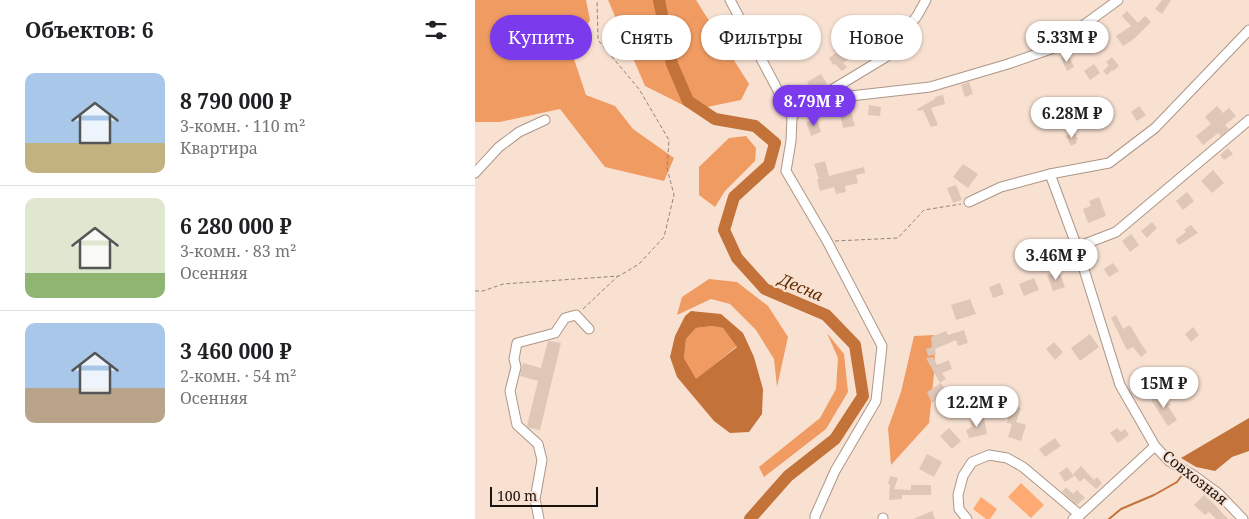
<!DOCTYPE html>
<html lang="ru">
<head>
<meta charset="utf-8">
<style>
  body { margin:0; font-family:"Noto Serif",serif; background:#f6f6f6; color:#202124; height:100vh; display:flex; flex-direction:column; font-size:19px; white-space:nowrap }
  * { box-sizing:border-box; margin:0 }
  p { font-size:16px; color:#757577 }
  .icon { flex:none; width:28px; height:28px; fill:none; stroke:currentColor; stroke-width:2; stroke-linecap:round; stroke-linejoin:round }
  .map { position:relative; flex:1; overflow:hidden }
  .side { display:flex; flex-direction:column; background:#fff; width:475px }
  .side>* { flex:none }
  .top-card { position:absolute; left:15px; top:15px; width:475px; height:45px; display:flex; gap:10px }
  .scale { position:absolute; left:15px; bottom:12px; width:108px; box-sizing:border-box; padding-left:5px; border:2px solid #1b130e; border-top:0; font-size:14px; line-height:18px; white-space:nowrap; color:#1b130e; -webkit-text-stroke:4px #f9e1d2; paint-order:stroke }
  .price { position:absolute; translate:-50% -42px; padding:0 11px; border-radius:18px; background:#fff; color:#222; font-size:16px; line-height:32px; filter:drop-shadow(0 1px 2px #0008) }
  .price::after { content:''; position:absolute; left:50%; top:30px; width:15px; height:11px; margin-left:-8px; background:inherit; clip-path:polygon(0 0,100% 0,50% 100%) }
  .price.selected { background:#7c3aed; color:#fff }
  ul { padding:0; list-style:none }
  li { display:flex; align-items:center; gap:15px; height:125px; padding:0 25px }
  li+li { border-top:1px solid #e0e0e0 }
  li span { display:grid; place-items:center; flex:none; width:140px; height:100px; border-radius:10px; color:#555 }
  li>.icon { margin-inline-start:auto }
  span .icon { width:60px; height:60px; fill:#fffc; stroke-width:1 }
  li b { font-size:21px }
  h2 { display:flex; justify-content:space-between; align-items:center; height:60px; padding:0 25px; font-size:21px }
  .tag { padding:0 18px; border-radius:22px; background:#fff; box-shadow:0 1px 4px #0004; font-size:18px; line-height:45px }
  .tag.selected { background:#7c3aed; color:#fff }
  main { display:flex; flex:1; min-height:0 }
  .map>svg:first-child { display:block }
  .green { fill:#feaa72 }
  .forest { fill:#ef9b62 }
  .water { fill:#c3733a; fill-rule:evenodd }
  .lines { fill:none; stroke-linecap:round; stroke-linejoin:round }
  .stream { stroke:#c3733a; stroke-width:2 }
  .river { stroke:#c3733a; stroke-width:12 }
  .building { fill:#dfc7b8 }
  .minor-casing { stroke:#ad9688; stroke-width:11 }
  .path { stroke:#938378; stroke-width:1; stroke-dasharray:4 2.5; stroke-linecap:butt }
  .minor { stroke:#fff; stroke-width:9 }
  .labels { text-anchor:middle; stroke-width:4; stroke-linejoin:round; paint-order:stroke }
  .street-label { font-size:15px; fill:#1b130e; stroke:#f9e1d2 }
  .water-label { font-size:16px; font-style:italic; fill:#612c00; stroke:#f9e1d2 }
</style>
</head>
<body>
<main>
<section class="side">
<h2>Объектов: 6<svg class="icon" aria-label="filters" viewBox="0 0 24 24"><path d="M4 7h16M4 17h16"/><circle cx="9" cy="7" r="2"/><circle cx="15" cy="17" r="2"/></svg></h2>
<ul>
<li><span style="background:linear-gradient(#a9c7e8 70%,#c2b280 0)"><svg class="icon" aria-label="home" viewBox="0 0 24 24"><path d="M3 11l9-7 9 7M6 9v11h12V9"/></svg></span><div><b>8 790 000 ₽</b><p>3-комн. · 110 m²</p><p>Квартира</p></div></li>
<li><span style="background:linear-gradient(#dfe7d0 75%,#8fb573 0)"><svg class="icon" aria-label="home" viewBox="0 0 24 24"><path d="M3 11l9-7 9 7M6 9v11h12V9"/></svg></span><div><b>6 280 000 ₽</b><p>3-комн. · 83 m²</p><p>Осенняя</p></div></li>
<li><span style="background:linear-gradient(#a9c7e8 65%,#b9a48a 0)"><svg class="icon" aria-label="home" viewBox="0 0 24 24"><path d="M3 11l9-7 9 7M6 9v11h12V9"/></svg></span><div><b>3 460 000 ₽</b><p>2-комн. · 54 m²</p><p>Осенняя</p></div></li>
</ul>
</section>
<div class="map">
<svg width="774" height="519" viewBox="0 0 774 519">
  <rect width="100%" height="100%" fill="#f9e1d2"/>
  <g class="green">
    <polygon points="546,483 569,505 556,518 533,497"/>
    <polygon points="506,497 522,509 515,519 511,519 498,509"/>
  </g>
  <g class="forest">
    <polygon points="0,0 111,0 115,20 97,53 111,95 140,106 158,129 199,158 189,181 130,167 85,109 25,122 0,122"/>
    <polygon points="133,0 221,0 274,84 266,100 218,110 170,86"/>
    <polygon points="271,136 281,148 280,161 250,191 240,207 224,195 224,167 254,138"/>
    <polygon points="234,279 262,282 293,306 313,337 302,387 299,359 281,330 255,304 236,299 202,315 207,297"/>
    <polygon points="237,326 248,328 262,346 221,380 209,358 211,339 221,328"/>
    <polygon points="352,333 369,354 373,392 351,429 289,477 284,467 345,418 361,389 363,358"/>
    <polygon points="459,335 460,364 454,423 416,465 413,428 426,392 439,336"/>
  </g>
  <g class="water">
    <path d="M 216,311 L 246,314 L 268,333 L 279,357 L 288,389 L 287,414 L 274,432 L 255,433 L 239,421 L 202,377 L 195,357 L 200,336 L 210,316 ZM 237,326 L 248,328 L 262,347 L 221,379 L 209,358 L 211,339 L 221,328 Z"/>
    <polygon points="774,418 774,451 757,457 740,471 721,467 706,458"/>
  </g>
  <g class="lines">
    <polyline class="stream" points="634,519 646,509 679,495 702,482 708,474"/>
    <polyline class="river" points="184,0 197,64 213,101 240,119 280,126 300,143 294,165 259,197 249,230 262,258 290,289 351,315 380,345 388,396 360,439 313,476 275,519"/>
  </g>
  <g class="building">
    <polygon points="687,0 696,0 687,14 680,9"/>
    <polygon points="652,11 663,23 670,16 676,22 660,38 648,46 641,36 656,26 647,16"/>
    <polygon points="626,29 632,40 622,45 617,34"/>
    <polygon points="387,37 393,42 382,54 368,63 372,67 367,71 360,64 358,65 354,58 361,53 358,50 369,38 378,47"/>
    <polygon points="593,55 599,67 592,71 586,58"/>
    <polygon points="637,57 644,66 638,71 637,70 632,75 628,71 634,65 631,62"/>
    <polygon points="619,64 625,73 615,80 609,71"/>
    <polygon points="346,74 352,84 337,92 332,82"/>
    <polygon points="494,82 498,94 490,97 486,85"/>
    <polygon points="468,95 470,104 456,108 463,125 456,127 448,110 443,111 442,109 460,99 460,97"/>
    <polygon points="394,105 406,107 405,116 393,115"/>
    <polygon points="664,106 671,115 662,121 656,112"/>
    <polygon points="742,106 748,113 754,108 761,116 750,125 754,129 746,136 743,133 728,145 721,136 736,124 730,117"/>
    <polygon points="376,111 380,126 368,128 365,114"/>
    <polygon points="342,119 346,132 336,136 331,122"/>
    <polygon points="599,131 603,140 601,140 602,143 596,146 591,136"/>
    <polygon points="753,148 758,154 749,160 745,155"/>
    <polygon points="350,161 354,176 389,167 390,173 381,175 383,183 370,186 371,192 361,194 359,187 345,191 342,179 344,179 339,164"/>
    <polygon points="488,164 503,174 493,188 478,177"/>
    <polygon points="738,170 749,183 737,193 726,181"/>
    <polygon points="481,185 487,200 478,203 472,188"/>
    <polygon points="712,192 719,201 708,210 701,201"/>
    <polygon points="624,197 631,216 613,223 608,209 616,206 614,201"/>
    <polygon points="677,222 682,228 672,238 666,231"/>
    <polygon points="716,225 723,233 704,245 700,240 711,232 709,230"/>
    <polygon points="656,234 664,245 655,252 647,241"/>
    <polygon points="638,263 644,271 634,277 629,269"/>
    <polygon points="584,271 590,287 578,291 572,275"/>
    <polygon points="559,278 564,290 549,296 544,284"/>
    <polygon points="525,283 529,294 518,298 514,287"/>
    <polygon points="495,299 501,314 481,320 476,305"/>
    <polygon points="641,315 648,329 655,325 666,344 672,352 666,357 658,347 652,350 636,318"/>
    <polygon points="718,327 724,335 716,342 710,334"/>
    <polygon points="489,330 493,343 483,346 481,340 460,349 461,354 453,356 451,349 457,347 456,337 471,331 473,335"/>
    <polygon points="615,334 624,347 605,361 596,348"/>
    <polygon points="73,341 75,341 86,343 65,430 54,428 52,426 63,381 45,376 48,363 66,368"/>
    <polygon points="579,342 588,352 580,360 571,349"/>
    <polygon points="458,357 462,365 474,360 477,369 467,373 471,379 465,383 451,358"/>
    <polygon points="671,378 676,387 669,391 664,382"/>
    <polygon points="466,383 472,393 457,403 452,392"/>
    <polygon points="490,389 494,395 484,402 480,396"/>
    <polygon points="687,392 695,405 693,406 702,420 693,426 676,400"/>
    <polygon points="539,406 546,408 541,422 551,425 546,441 533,437 537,424 532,423 534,414 536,415"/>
    <polygon points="509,418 512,434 494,438 491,430 497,427 495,421"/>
    <polygon points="474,428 486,441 477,449 465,436"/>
    <polygon points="642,428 646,432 650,429 654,435 643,443 635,433"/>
    <polygon points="580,438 586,446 570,457 564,449"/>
    <polygon points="452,454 467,462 459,477 444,469"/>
    <polygon points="606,466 619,480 622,477 627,483 621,489 609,478 605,482 598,474"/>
    <polygon points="592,467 599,476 590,482 584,473"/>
    <polygon points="415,476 423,478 419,489 436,490 436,485 456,485 456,495 427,495 427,499 414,500 415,484 413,484"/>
    <polygon points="591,487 598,494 602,490 610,498 602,505 587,492"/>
    <polygon points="729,495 740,505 753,519 741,519 734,512 730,515 719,505"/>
    <polygon points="457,511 460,519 438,519"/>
  </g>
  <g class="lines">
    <defs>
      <g id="minor">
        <polyline points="255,0 317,117"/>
        <polyline points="343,98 411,57 442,16 451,0"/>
        <polyline points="0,173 24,147 44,132 70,120"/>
        <polyline points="575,174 602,247 645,385 680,446 694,461 718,475 744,494 768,519"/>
        <polyline points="494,202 526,187 575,174 634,163 680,128 774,30"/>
        <polyline points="602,247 641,232 774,120"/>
        <polyline points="605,515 680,446"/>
        <polyline points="408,518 408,519"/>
        <polyline points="64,519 60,499 67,460 63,444 42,425 35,391 41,367 39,359 42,343 80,333 90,318 101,315 114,329"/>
        <polyline points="340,519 340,516 360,471 401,401 407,346 352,241 311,171 316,141 317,117 328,103 340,100 455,87 533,64 576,49 643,0"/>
        <polyline points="492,519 484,509 483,495 488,476 497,462 514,455 532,458 548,467 605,515 598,519"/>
      </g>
    </defs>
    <use href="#minor" class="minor-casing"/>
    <g class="path">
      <polyline points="360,241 423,238 449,210 486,204"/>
      <polyline points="0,291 8,291 28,284 144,276 164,264 189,237 199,195 192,168 194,140 164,89 123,40 122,0"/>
      <polyline points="108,309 143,276"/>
    </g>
    <use href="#minor" class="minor"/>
  </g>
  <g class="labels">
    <g class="street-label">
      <text transform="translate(720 478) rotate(38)" y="5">Совхозная</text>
    </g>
    <g class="water-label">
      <text transform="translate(326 287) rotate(23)" y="6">Десна</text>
    </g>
  </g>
</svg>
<div class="scale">100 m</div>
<b class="price" style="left:592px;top:63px">5.33M ₽</b>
<b class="price selected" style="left:339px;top:127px">8.79M ₽</b>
<b class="price" style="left:597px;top:139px">6.28M ₽</b>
<b class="price" style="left:581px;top:281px">3.46M ₽</b>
<b class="price" style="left:689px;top:409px">15M ₽</b>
<b class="price" style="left:502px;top:428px">12.2M ₽</b>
<div class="top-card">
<a class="tag selected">Купить</a>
<a class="tag">Снять</a>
<a class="tag">Фильтры</a>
<a class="tag">Новое</a>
</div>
</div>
</main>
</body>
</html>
